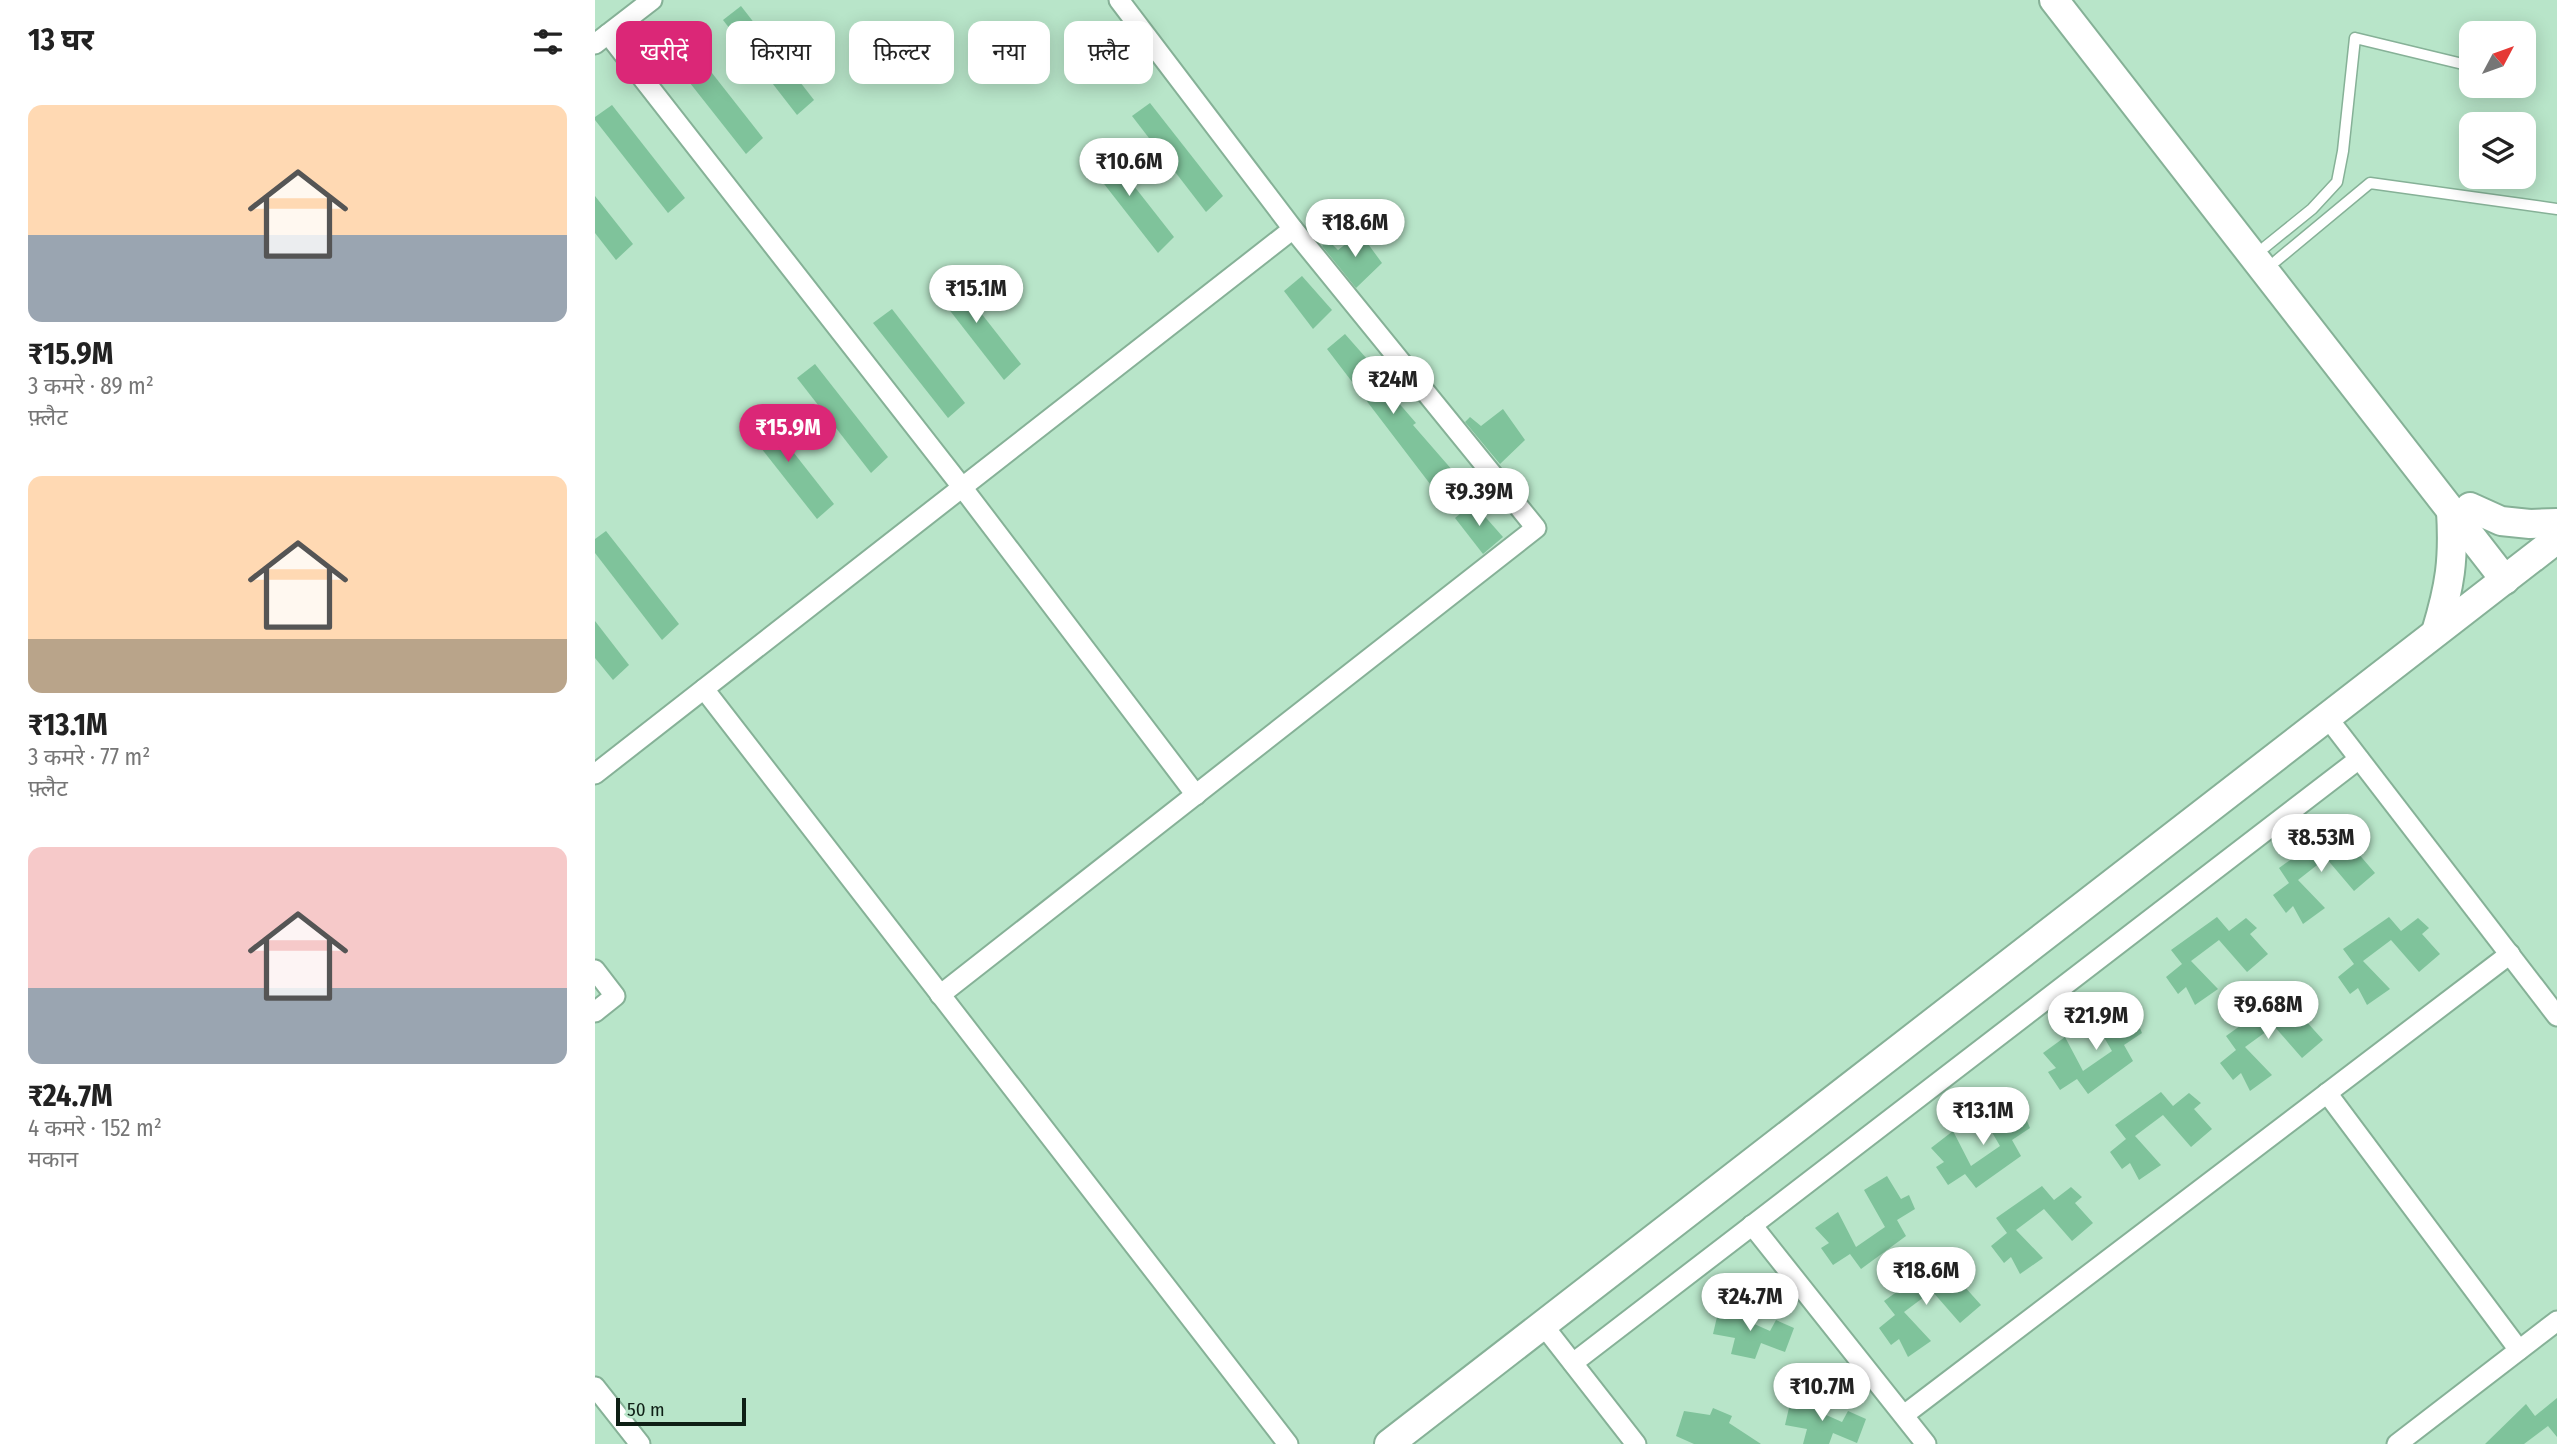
<!DOCTYPE html>
<html lang="hi">
<head>
<meta charset="utf-8">
<style>
  body { margin:0; font-family:"Fira Sans Condensed","Noto Sans Devanagari",sans-serif; background:#f2f2f2; color:#222; height:100vh; display:flex; flex-direction:column; font-size:26px; white-space:nowrap }
  * { box-sizing:border-box; margin:0 }
  p { font-size:23px; color:#767676 }
  .icon { flex:none; width:38px; height:38px; fill:none; stroke:currentColor; stroke-width:2; stroke-linecap:round; stroke-linejoin:round }
  .map { position:relative; flex:1; overflow:hidden }
  .drawer { display:flex; flex-direction:column; background:#fff; width:595px }
  .drawer>* { flex:none }
  .guide { position:absolute; left:21px; top:21px; width:665px; height:63px; display:flex; gap:14px }
  .needle { width:46px; rotate:49deg }
  .tools { position:absolute; left:1864px; top:21px; display:grid; gap:14px }
  .tools a { display:grid; place-items:center; width:77px; height:77px; border-radius:14px; background:#fff; box-shadow:0 4px 18px #0003; font-size:35px }
  .scale { position:absolute; left:21px; bottom:18px; width:130px; box-sizing:border-box; padding-left:7px; border:4px solid #0e1f15; border-top:0; font-size:19px; line-height:24px; white-space:nowrap; color:#0e1f15; -webkit-text-stroke:5px #b8e5c9; paint-order:stroke }
  .price { position:absolute; translate:-50% -60px; padding:0 16px; border-radius:24px; background:#fff; color:#222; font-size:23px; line-height:46px; filter:drop-shadow(0 2px 4px #0008) }
  .price::after { content:''; position:absolute; left:50%; top:42px; width:21px; height:16px; margin-left:-10px; background:inherit; clip-path:polygon(0 0,100% 0,50% 100%) }
  .price.selected { background:#db2777; color:#fff }
  ul { padding:0; list-style:none }
  li { display:grid; align-content:center; gap:14px; height:371px; padding:0 28px }
  li span { display:grid; place-items:center; height:217px; border-radius:14px; color:#555 }
  li>.icon { margin-inline-start:auto }
  span .icon { width:126px; height:126px; fill:#fffc; stroke-width:1 }
  li b { font-size:30px }
  h2 { display:flex; justify-content:space-between; align-items:center; height:84px; padding:0 28px; font-size:30px }
  .chip { padding:0 24px; border-radius:14px; background:#fff; box-shadow:0 4px 18px #0003; font-size:24px; line-height:63px }
  .chip.selected { background:#db2777; color:#fff }
  main { display:flex; flex:1; min-height:0 }
  .map>svg:first-child { display:block }
  .building { fill:#7fc39b }
  .lines { fill:none; stroke-linecap:round; stroke-linejoin:round }
  .lane-casing { stroke:#86b197; stroke-width:13 }
  .street-casing { stroke:#86b197; stroke-width:23 }
  .secondary-casing { stroke:#86b197; stroke-width:32 }
  .lane { stroke:#fff; stroke-width:10 }
  .street { stroke:#fff; stroke-width:19 }
  .secondary { stroke:#fff; stroke-width:28 }
</style>
</head>
<body>
<main>
<section class="drawer">
<h2>13 घर<svg class="icon" aria-label="filters" viewBox="0 0 24 24"><path d="M4 7h16M4 17h16"/><circle cx="9" cy="7" r="2"/><circle cx="15" cy="17" r="2"/></svg></h2>
<ul>
<li><span style="background:linear-gradient(#ffd9b3 60%,#9aa5b1 0)"><svg class="icon" aria-label="home" viewBox="0 0 24 24"><path d="M3 11l9-7 9 7M6 9v11h12V9"/></svg></span><div><b>₹15.9M</b><p>3 कमरे · 89 m²</p><p>फ़्लैट</p></div></li>
<li><span style="background:linear-gradient(#ffd9b3 75%,#b9a48a 0)"><svg class="icon" aria-label="home" viewBox="0 0 24 24"><path d="M3 11l9-7 9 7M6 9v11h12V9"/></svg></span><div><b>₹13.1M</b><p>3 कमरे · 77 m²</p><p>फ़्लैट</p></div></li>
<li><span style="background:linear-gradient(#f6c9c9 65%,#9aa5b1 0)"><svg class="icon" aria-label="home" viewBox="0 0 24 24"><path d="M3 11l9-7 9 7M6 9v11h12V9"/></svg></span><div><b>₹24.7M</b><p>4 कमरे · 152 m²</p><p>मकान</p></div></li>
</ul>
</section>
<div class="map">
<svg width="1962" height="1444" viewBox="0 0 1962 1444">
  <rect width="100%" height="100%" fill="#b8e5c9"/>
  <g class="building">
    <polygon points="146,6 219,100 202,115 128,20"/>
    <polygon points="95,45 168,138 151,154 76,59"/>
    <polygon points="555,103 628,196 611,212 537,116"/>
    <polygon points="17,105 90,198 73,213 0,120 0,117"/>
    <polygon points="506,144 579,237 563,253 488,157"/>
    <polygon points="0,196 38,244 21,260 0,233"/>
    <polygon points="765,233 787,263 761,288 727,246 733,240 743,250"/>
    <polygon points="353,271 426,364 409,380 335,285"/>
    <polygon points="707,276 737,310 718,329 689,291"/>
    <polygon points="297,309 370,403 353,418 278,323"/>
    <polygon points="750,334 780,368 777,372 821,423 818,425 865,479 845,497 732,349"/>
    <polygon points="220,364 293,457 276,473 202,378"/>
    <polygon points="908,409 930,440 905,464 870,422 875,417 886,426"/>
    <polygon points="166,411 239,504 222,519 147,424"/>
    <polygon points="878,503 908,537 888,554 860,518"/>
    <polygon points="11,531 84,624 67,640 0,553 0,539"/>
    <polygon points="0,621 34,665 18,680 0,658"/>
    <polygon points="1729,836 1741,850 1758,836 1769,846 1762,852 1780,873 1759,891 1731,858 1703,880 1730,908 1708,924 1698,906 1691,913 1678,895 1694,883 1684,868"/>
    <polygon points="1622,917 1634,931 1651,918 1662,928 1655,934 1673,954 1652,972 1624,940 1596,961 1623,989 1600,1005 1591,987 1583,994 1571,977 1587,964 1576,950"/>
    <polygon points="1794,917 1806,931 1823,918 1834,928 1827,934 1845,954 1824,972 1796,940 1768,961 1795,989 1772,1005 1763,988 1755,994 1743,977 1759,964 1748,949"/>
    <polygon points="1520,1001 1533,1024 1541,1019 1547,1033 1529,1045 1538,1061 1493,1094 1482,1079 1465,1090 1453,1072 1461,1068 1448,1053 1470,1037 1488,1071 1517,1051 1496,1015"/>
    <polygon points="1677,1003 1689,1017 1706,1004 1717,1014 1710,1020 1728,1040 1707,1058 1679,1026 1650,1047 1677,1075 1655,1091 1646,1073 1638,1080 1625,1063 1641,1050 1631,1036"/>
    <polygon points="1566,1092 1578,1106 1594,1093 1606,1103 1599,1109 1617,1129 1596,1147 1568,1115 1540,1136 1566,1165 1544,1180 1535,1163 1527,1169 1515,1152 1531,1139 1520,1125"/>
    <polygon points="1408,1096 1421,1119 1429,1114 1435,1128 1417,1140 1426,1156 1381,1188 1370,1174 1353,1185 1341,1167 1349,1162 1336,1148 1358,1131 1376,1166 1405,1146 1384,1110"/>
    <polygon points="1292,1176 1306,1199 1314,1195 1320,1209 1302,1220 1311,1236 1266,1269 1255,1254 1238,1265 1226,1248 1234,1243 1220,1228 1243,1212 1261,1247 1290,1227 1269,1190"/>
    <polygon points="1447,1186 1459,1200 1476,1187 1487,1197 1480,1203 1498,1223 1477,1241 1449,1209 1421,1230 1448,1258 1425,1274 1416,1257 1409,1263 1396,1246 1412,1233 1401,1218"/>
    <polygon points="1335,1268 1347,1282 1364,1269 1375,1279 1368,1285 1386,1305 1365,1323 1337,1291 1309,1312 1336,1341 1313,1357 1304,1339 1296,1345 1284,1328 1300,1315 1289,1301"/>
    <polygon points="1125,1304 1152,1311 1148,1319 1175,1331 1181,1320 1199,1328 1190,1352 1166,1343 1160,1359 1136,1354 1140,1338 1118,1334"/>
    <polygon points="1197,1395 1225,1402 1220,1410 1247,1422 1253,1411 1271,1419 1262,1443 1238,1433 1234,1444 1208,1444 1212,1429 1190,1425"/>
    <polygon points="1962,1398 1962,1437 1953,1426 1929,1444 1890,1444 1931,1404 1940,1416"/>
    <polygon points="1118,1408 1137,1416 1134,1423 1166,1444 1099,1444 1081,1436 1089,1411 1115,1415"/>
  </g>
  <g class="lines">
    <defs>
      <g id="lane">
        <polyline points="1670,247 1717,209 1742,182 1748,151 1760,38 1876,66"/>
        <polyline points="1681,261 1775,183 1962,209"/>
      </g>
      <g id="street">
        <polyline points="13,34 367,487 601,795"/>
        <polyline points="0,44 57,0"/>
        <polyline points="109,689 693,1444"/>
        <polyline points="1732,717 1962,1016"/>
        <polyline points="0,774 698,229"/>
        <polyline points="0,970 20,996 0,1012"/>
        <polyline points="345,995 941,528 698,229 524,0"/>
        <polyline points="1732,1093 1924,1350"/>
        <polyline points="1157,1225 1331,1444"/>
        <polyline points="948,1325 1041,1444"/>
        <polyline points="978,1363 1764,759"/>
        <polyline points="0,1387 45,1444"/>
        <polyline points="1309,1415 1915,954"/>
        <polyline points="1802,1444 1962,1321"/>
      </g>
      <g id="secondary">
        <polyline points="1459,0 1910,580"/>
        <polyline points="1875,507 1906,521 1935,524 1962,523"/>
        <path d="M 1841,632 C 1855,586 1859,560 1856,511"/>
        <polyline points="794,1444 1962,539"/>
      </g>
    </defs>
    <use href="#lane" class="lane-casing"/>
    <use href="#street" class="street-casing"/>
    <use href="#secondary" class="secondary-casing"/>
    <use href="#lane" class="lane"/>
    <use href="#street" class="street"/>
    <use href="#secondary" class="secondary"/>
  </g>
</svg>
<div class="tools">
<a><svg class="needle" viewBox="-14 -14 28 28"><path d="M0-13l5 13h-10z" fill="#e53935"/><path d="M0 13l5-13h-10z" fill="#767676"/></svg></a>
<a><svg class="icon" aria-label="layers" viewBox="0 0 24 24"><path d="M12 4l9 5-9 5-9-5zM3 14l9 5 9-5"/></svg></a>
</div>
<div class="scale">50 m</div>
<b class="price" style="left:534px;top:198px">₹10.6M</b>
<b class="price" style="left:760px;top:259px">₹18.6M</b>
<b class="price" style="left:381px;top:325px">₹15.1M</b>
<b class="price" style="left:798px;top:416px">₹24M</b>
<b class="price selected" style="left:193px;top:464px">₹15.9M</b>
<b class="price" style="left:884px;top:528px">₹9.39M</b>
<b class="price" style="left:1726px;top:874px">₹8.53M</b>
<b class="price" style="left:1673px;top:1041px">₹9.68M</b>
<b class="price" style="left:1501px;top:1052px">₹21.9M</b>
<b class="price" style="left:1388px;top:1147px">₹13.1M</b>
<b class="price" style="left:1331px;top:1307px">₹18.6M</b>
<b class="price" style="left:1155px;top:1333px">₹24.7M</b>
<b class="price" style="left:1227px;top:1423px">₹10.7M</b>
<div class="guide">
<a class="chip selected">खरीदें</a>
<a class="chip">किराया</a>
<a class="chip">फ़िल्टर</a>
<a class="chip">नया</a>
<a class="chip">फ़्लैट</a>
</div>
</div>
</main>
</body>
</html>
